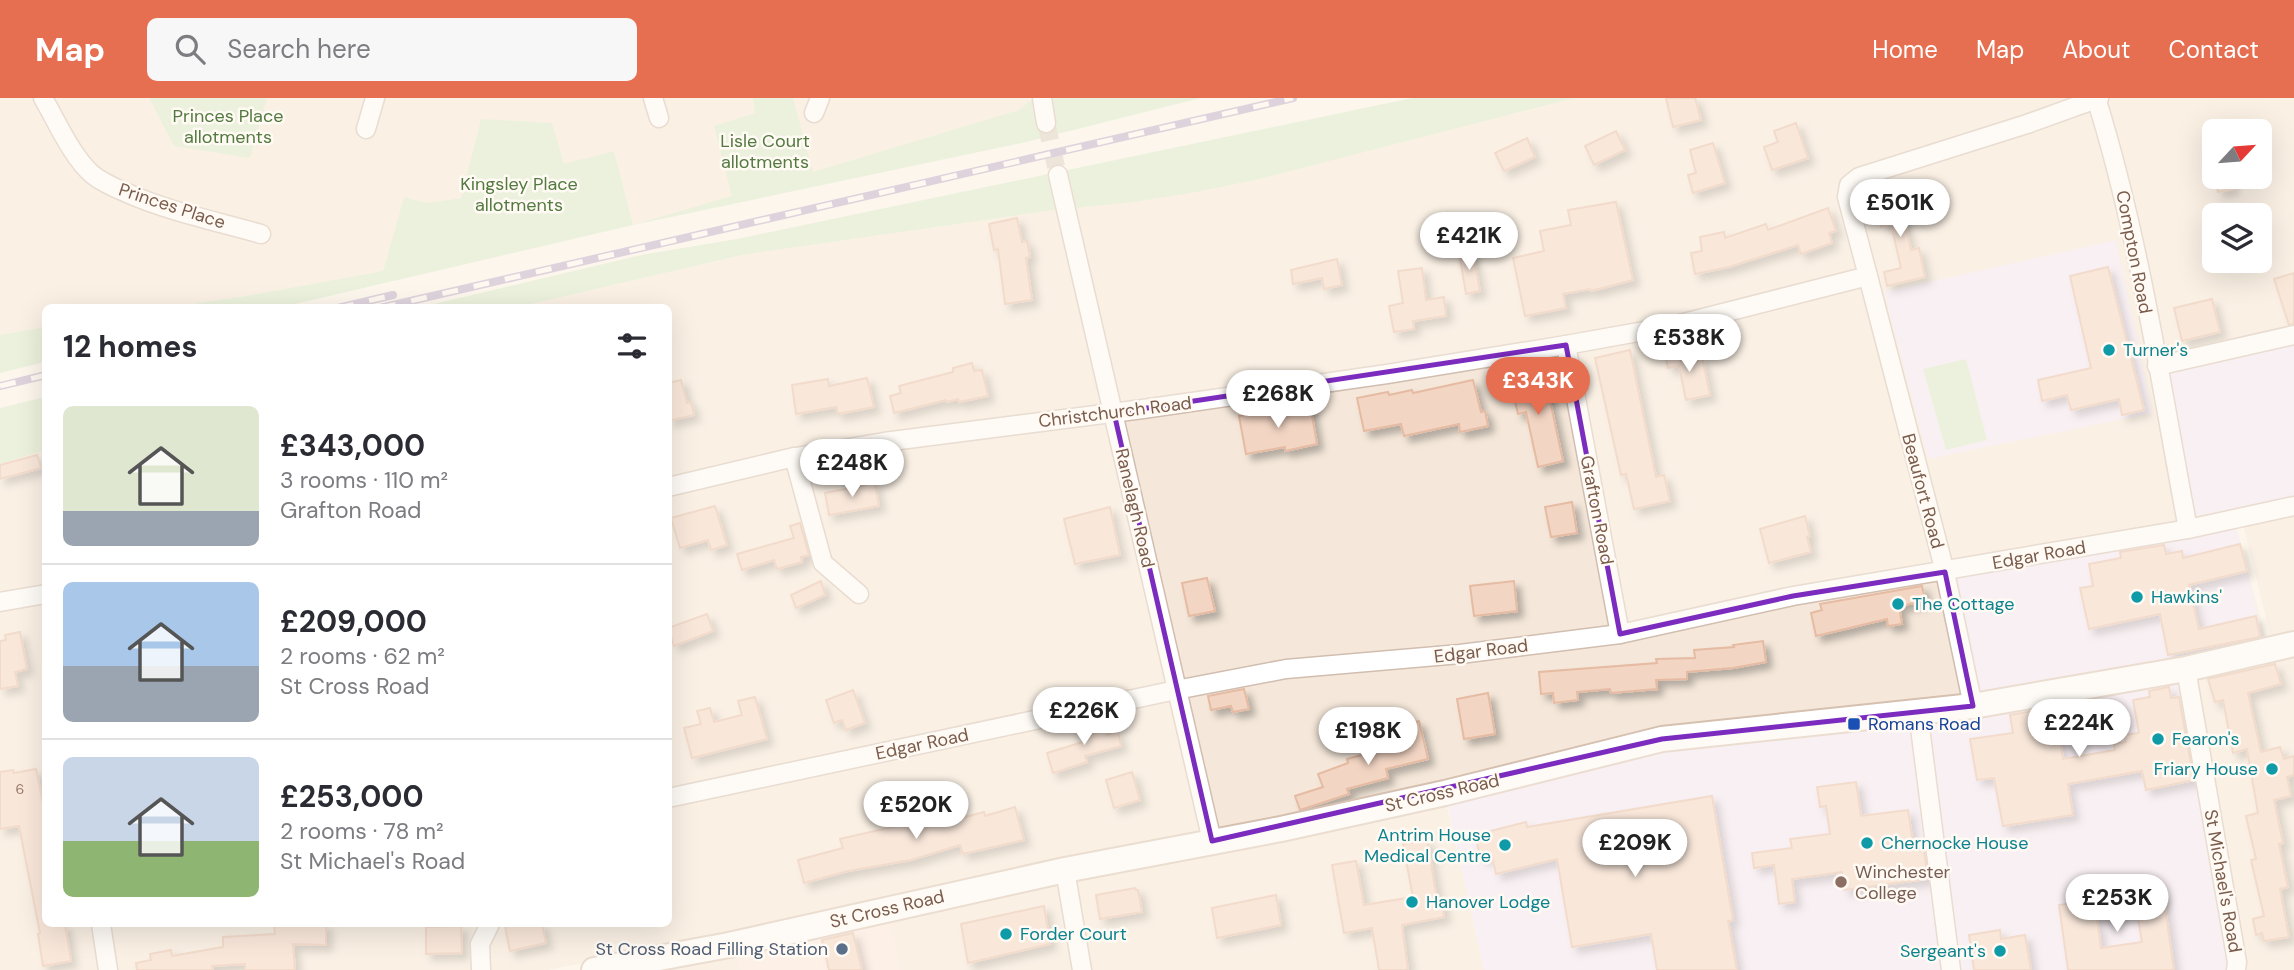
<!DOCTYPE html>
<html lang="en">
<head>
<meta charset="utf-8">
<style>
  body { margin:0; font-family:"DM Sans",sans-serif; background:#f7f7f7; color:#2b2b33; height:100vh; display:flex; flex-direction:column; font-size:26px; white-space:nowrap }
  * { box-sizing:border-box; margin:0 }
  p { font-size:23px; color:#7c7c81 }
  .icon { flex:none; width:38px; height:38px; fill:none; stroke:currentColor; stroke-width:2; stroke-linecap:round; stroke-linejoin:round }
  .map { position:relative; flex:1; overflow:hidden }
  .side { position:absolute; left:42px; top:206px; width:630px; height:623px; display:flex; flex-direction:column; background:#fff; border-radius:10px; box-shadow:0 7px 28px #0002 }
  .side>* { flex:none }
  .needle { width:46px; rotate:64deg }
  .tools { position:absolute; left:2202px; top:21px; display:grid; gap:14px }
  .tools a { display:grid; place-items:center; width:70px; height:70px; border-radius:10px; background:#fff; box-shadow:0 7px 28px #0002; font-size:35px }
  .price { position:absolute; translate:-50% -60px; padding:0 16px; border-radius:24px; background:#fff; color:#222; font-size:23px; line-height:46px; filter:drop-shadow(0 2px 4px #0008) }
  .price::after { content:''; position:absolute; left:50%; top:42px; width:21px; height:16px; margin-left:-10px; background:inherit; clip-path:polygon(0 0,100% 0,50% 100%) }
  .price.on { background:#e76f51; color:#fff }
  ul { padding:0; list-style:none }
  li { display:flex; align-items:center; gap:21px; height:175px; padding:0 21px }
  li+li { border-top:2px solid #e1e1e2 }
  li span { display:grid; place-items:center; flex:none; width:196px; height:140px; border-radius:10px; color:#555 }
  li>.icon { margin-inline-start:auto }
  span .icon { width:84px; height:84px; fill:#fffc; stroke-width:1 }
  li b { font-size:30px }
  h2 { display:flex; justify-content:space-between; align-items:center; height:84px; padding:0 21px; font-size:30px }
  header { display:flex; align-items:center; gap:42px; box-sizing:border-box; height:98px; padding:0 35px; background:#e76f51; color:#fff }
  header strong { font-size:33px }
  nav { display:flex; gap:38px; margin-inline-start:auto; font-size:24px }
  .search { width:490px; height:63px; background:#f7f7f7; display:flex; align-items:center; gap:18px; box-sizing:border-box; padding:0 24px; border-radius:10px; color:#7c7c81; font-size:26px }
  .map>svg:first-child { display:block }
  .residential { fill:#f5e8da; fill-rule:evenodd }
  .commercial { fill:#fde8e0 }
  .education { fill:#f3e8fa }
  .green { fill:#d8ecc9 }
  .building { fill:#f3d5c3; stroke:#e6bba3; stroke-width:2; fill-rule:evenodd; filter:url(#shadow) }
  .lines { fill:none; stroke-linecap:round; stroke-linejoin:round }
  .street-tunnel { stroke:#dcd0c4; stroke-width:18; stroke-dasharray:18 9; stroke-linecap:butt }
  .street-casing { stroke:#d1beb0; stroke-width:21 }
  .secondary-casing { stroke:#d6c0b0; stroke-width:28 }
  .street { stroke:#fff; stroke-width:18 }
  .secondary { stroke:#fff; stroke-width:24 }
  .rail-casing { stroke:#b9a8c9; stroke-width:8 }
  .rail { stroke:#fffaf3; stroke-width:5; stroke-dasharray:16; stroke-linecap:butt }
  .marked { fill:none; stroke:#7b2cbf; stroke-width:5; stroke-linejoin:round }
  .culture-dot { fill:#0f9aa8; stroke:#fffaf3; stroke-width:2.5 }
  .transit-dot { fill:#1a4fb4; stroke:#fffaf3; stroke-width:2.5 }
  .education-dot { fill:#8d6e63; stroke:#fffaf3; stroke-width:2.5 }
  .service-dot { fill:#5c6f8a; stroke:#fffaf3; stroke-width:2.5 }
  .labels { text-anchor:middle; stroke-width:5; stroke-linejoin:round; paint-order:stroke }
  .number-label { font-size:14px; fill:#987a6a }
  .park-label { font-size:18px; fill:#537a41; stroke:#fffaf3 }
  .street-label { font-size:18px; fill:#7a5c4d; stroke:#fffaf3 }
  .culture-label { font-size:18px; fill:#0d838f; stroke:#fffaf3; text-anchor:start }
  .transit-label { font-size:18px; fill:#164399; stroke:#fffaf3; text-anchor:start }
  .education-label { font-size:18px; fill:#785e54; stroke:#fffaf3; text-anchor:start }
  .service-label { font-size:18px; fill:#4e5e75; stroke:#fffaf3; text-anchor:end }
</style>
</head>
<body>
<header>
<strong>Map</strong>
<div class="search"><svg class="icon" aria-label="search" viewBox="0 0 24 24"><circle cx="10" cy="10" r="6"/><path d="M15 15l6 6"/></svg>Search here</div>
<nav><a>Home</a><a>Map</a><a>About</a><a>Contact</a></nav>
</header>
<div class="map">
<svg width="2294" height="872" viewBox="0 0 2294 872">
  <defs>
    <filter id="shadow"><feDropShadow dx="6" dy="6" stdDeviation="3.5" flood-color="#0004"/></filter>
  </defs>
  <rect width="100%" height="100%" fill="#fdf6ec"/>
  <g class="residential">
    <polygon points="0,0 1029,0 1031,28 633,127 564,66 481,21 461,100 427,105 404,99 383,173 240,199 162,210 46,210 45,229 0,237"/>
    <path d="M 1575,0 L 2294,0 L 2294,401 L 2232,414 L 2267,546 L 1440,684 L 721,838 L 547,872 L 0,872 L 0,366 L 45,352 L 46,826 L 668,826 L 668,210 L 514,210 L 742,157 L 1054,112 L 1202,93 L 1255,82 ZM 2214,33 L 2259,33 L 2259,79 L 2214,79 ZM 2214,117 L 2259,117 L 2259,163 L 2214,163 Z"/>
    <polygon points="2294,415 2294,872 2243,872 2193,577 2275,556 2243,426"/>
    <polygon points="1446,704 1484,872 901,872 890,823 1080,779"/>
    <polygon points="737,857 740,872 657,872"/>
  </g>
  <polygon class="commercial" points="890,823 901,872 740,872 737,857"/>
  <g class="education">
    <polygon points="2116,142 2152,315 1928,361 1884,194"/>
    <polygon points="2294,243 2294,398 2191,419 2163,271"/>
    <polygon points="2237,430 2264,543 1979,597 1956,479"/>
    <polygon points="2183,581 2230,872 1484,872 1447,704 1661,652"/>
  </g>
  <g class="green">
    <polygon points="149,0 267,0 250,60 174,48"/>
    <polygon points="753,0 793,0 813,74 1019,12 1033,0 1201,0 1022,45 633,127 278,210 162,210 240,199 383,173 404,99 427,105 461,100 481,21 552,25 564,66 614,53 633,127 732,98 714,28 755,15"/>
    <polygon points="1412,0 1575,0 1255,82 1202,93 1134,104 1054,112 742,157 514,210 417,210 641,157 737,141"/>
    <polygon points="45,229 45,264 0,275 0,237"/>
    <polygon points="1966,261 1987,342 1946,352 1923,271"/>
    <polygon points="45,299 45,352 0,366 0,310"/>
  </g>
  <g class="building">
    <polygon points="1666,0 1695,0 1701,22 1673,29"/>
    <polygon points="1796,25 1808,60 1772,72 1764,49 1778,44 1774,33"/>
    <polygon points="1616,33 1625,52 1594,67 1585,48"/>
    <polygon points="1527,40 1535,59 1504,73 1495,55"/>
    <polygon points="1713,45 1725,85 1693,95 1688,77 1696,75 1690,52"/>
    <polygon points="2214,79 2231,79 2233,91 2218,94"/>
    <polygon points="1896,83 1911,152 1919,150 1925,179 1887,188 1884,174 1901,170 1891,126 1881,129 1878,114 1887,112 1881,87"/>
    <polygon points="1616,104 1633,182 1591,193 1590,191 1563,196 1566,210 1525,218 1513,160 1544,153 1540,133 1571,127 1568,112"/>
    <polygon points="1828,110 1836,133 1829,135 1832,145 1801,156 1798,147 1729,169 1695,176 1691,155 1702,153 1700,139 1724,134 1725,140 1766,126 1768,132"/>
    <polygon points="1017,120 1022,144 1027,143 1030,159 1026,160 1032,202 1005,206 998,151 994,152 989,126"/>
    <polygon points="1472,151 1480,193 1466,196 1459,154"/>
    <polygon points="1337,161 1342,187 1324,191 1322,180 1293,186 1291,172"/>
    <polygon points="2108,169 2144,312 2122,317 2119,301 2071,312 2067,297 2042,303 2038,282 2091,270 2070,178"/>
    <polygon points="1422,170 1426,202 1444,199 1446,218 1413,223 1414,231 1394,234 1389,208 1403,205 1398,173"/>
    <polygon points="2294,175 2294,226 2289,227 2274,181"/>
    <polygon points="2212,201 2220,234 2182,243 2174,210"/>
    <polygon points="1678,248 1681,263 1702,259 1710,297 1686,302 1679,268 1668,270 1664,251"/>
    <polygon points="1630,252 1656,379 1664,377 1670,403 1634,411 1626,376 1621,377 1595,260"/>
    <polygon points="972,265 974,273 982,272 988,298 959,304 958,301 947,304 946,302 894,315 890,298 901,295 899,288 953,274 953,270"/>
    <polygon points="1544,275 1563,363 1538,369 1526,314 1518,316 1510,283"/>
    <polygon points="867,280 874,309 838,316 836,309 796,316 792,287 828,281 829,288"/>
    <polygon points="681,282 687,305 691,304 694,317 668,323 668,285"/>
    <polygon points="1473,282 1481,314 1485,313 1488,328 1460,334 1459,326 1404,338 1401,326 1364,333 1357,300 1388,294 1389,297 1412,292 1413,295"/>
    <polygon points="1310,307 1317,346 1285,353 1285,349 1246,356 1239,318"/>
    <polygon points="37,357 41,370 0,381 0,367"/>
    <polygon points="875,385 879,408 829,417 825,395"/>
    <polygon points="1572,404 1577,435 1551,439 1545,409"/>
    <polygon points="715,408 727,447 711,452 708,442 680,450 671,420"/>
    <polygon points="1110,409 1120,457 1075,466 1064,421"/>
    <polygon points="1805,418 1810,438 1807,439 1811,454 1769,465 1760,431"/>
    <polygon points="800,425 809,457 801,459 802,464 777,471 774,462 742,472 737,456 794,440 790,428"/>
    <polygon points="2240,446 2247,473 2189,487 2199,531 2256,518 2260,539 2168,557 2160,516 2089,531 2080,490 2093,488 2089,466 2121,460 2120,454 2164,447 2166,456 2182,453 2183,460"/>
    <polygon points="1207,480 1215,513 1189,518 1182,485"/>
    <polygon points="821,483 825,497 796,510 791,497"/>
    <polygon points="1514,483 1517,513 1474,518 1470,488"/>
    <polygon points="1922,488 1925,503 1899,508 1902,526 1888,528 1887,521 1816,538 1811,515 1822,512 1820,506"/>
    <polygon points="707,516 713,533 674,548 668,530"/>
    <polygon points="20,534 27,571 15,574 18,588 0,591 0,543 6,542 5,537"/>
    <polygon points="1763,543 1766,564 1733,570 1687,574 1687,581 1656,582 1657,591 1611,595 1610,591 1577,594 1578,602 1554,605 1553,595 1541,596 1539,574 1657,565 1656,561 1695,560 1694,552 1734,549 1733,547"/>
    <polygon points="2275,566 2281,586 2248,595 2261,654 2280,649 2284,661 2294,658 2294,677 2287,679 2291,698 2274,702 2283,745 2279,746 2288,789 2280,791 2289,839 2264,843 2262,835 2256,837 2253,821 2264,818 2251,762 2256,761 2246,718 2258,715 2247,651 2233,655 2223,602 2215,604 2208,581"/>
    <polygon points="2169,589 2171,600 2179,599 2194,682 2146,692 2142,673 2068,686 2073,717 2003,728 1994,680 1977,682 1970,641 2013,635 2010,617 2055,609 2063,661 2115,652 2114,646 2126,644 2124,637 2139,635 2133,602 2150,599 2149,593"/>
    <polygon points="1244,591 1249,611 1233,614 1231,608 1211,612 1208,598"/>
    <polygon points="853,592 865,625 846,632 842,622 834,625 826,602"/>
    <polygon points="1488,595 1495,636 1464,641 1457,601"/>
    <polygon points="755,599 767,641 692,660 684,630 701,626 697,613 710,610 714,624 742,617 738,603"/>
    <polygon points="1102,619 1107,637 1118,634 1121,648 1085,658 1087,664 1053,675 1047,655 1086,643 1084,637 1092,635 1089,622"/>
    <polygon points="1419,623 1428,661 1386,671 1388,680 1347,691 1349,696 1300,712 1295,698 1323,689 1318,676 1348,665 1347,661 1396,648 1392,630"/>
    <polygon points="36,671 46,720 46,826 65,826 71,863 43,868 38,836 40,835 19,728 0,731 0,674 13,672 14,675"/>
    <polygon points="1132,674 1140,702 1114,710 1106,682"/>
    <polygon points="1856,684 1861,718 1908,712 1914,753 1924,752 1928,781 1844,792 1842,774 1792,781 1795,804 1779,806 1774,767 1754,770 1752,755 1792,750 1790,741 1830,736 1826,708 1820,709 1817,689"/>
    <polygon points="1712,698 1733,822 1728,823 1737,872 1657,872 1651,836 1572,849 1557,761 1496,776 1492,758 1481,761 1475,737 1526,724 1527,729"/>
    <polygon points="935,704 940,722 964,716 965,719 984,714 985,718 1015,709 1024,742 963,756 960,747 911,762 848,773 804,785 798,762 843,750 840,741 914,724 910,712"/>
    <polygon points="1427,742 1437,801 1441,800 1444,819 1402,827 1408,872 1379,872 1372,830 1344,835 1332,767 1356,763 1364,807 1413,799 1403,746"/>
    <polygon points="1135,790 1136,792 1138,792 1142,814 1100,821 1096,797"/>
    <path d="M 2163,796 L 2174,872 L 2068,872 L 2059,807 L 2124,797 L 2124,802 ZM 2137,814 L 2142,844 L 2101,850 L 2097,820 Z"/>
    <polygon points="1276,797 1281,827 1217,840 1212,810"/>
    <polygon points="1044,808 1050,846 968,865 961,826"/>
    <polygon points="274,826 326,826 326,847 293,846 295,872 245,872 245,866 212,868 213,872 137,872 136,865 151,862 150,856 171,852 172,858 223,849 223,839 275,836"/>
    <polygon points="516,826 542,826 546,845 510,853 505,828"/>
    <polygon points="461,828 462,855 426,856 426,829"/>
    <polygon points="2000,832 2001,841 2025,837 2031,872 1974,872 1969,837"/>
    <polygon points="853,835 862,872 829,872 822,842"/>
  </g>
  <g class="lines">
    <polyline class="street-tunnel" points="1046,25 1058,77"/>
    <defs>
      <g id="street">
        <path d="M 43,0 C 57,24 72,59 93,77 C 103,85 115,90 127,95 C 170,114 216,123 261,136"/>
        <polyline points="653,0 659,20"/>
        <polyline points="1042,0 1046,25"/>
        <path d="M 2097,3 C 2140,142 2161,288 2188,431"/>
        <polyline points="814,15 820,0"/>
        <polyline points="366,31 375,0"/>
        <polyline points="1058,77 1212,743"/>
        <polyline points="1868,178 1945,474 1973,608"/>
        <polyline points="1566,247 1620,536"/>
        <polyline points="2157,268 2294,237"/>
        <polyline points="794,359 823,465 859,496"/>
        <polyline points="668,389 790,360 884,344 1143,311 1387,276 1566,247 1672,228 1868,178 1847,99 1849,87 1859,79 2027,26 2099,0"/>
        <polyline points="0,504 46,496"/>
        <polyline points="2186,571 2237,864 2236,872"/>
        <polyline points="1918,614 1951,872"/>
        <polyline points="668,700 1176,592 1286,571 1460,556 1620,536 1793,498 2188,431 2294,408"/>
        <polyline points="1065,772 1082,872"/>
        <polyline points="101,826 108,872"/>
        <polyline points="481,872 480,846 490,826"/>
      </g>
      <polyline id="secondary" points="594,872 729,847 1065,772 1281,731 1445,695 1662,641 1973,608 2186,571 2294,546"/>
    </defs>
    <use href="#street" class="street-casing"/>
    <use href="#secondary" class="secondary-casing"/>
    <use href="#street" class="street"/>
    <use href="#secondary" class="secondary"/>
    <defs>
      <g id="rail">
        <polyline points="338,210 393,197"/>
        <polyline points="380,210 1293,0"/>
        <polyline points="0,288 46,277"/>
      </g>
    </defs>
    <use href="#rail" class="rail-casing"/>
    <use href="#rail" class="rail"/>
  </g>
  <path d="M0 0H2294V872H0ZM 1566,247 L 1620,536 L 1793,498 L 1945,474 L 1973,608 L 1662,641 L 1212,743 L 1114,315 Z" fill="#fdf6ec" fill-opacity=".55" fill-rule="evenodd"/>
  <path class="marked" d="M 1566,247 L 1620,536 L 1793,498 L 1945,474 L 1973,608 L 1662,641 L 1212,743 L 1114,315 Z"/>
  <g class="culture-dot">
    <circle cx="2109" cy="252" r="7"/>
    <circle cx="2137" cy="499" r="7"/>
    <circle cx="1898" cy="506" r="7"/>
    <circle cx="2158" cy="641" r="7"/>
    <circle cx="2272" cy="671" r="7"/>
    <circle cx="1867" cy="745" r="7"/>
    <circle cx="1505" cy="747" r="7"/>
    <circle cx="1412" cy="804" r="7"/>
    <circle cx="1006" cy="836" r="7"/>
    <circle cx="2000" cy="853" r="7"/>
  </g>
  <rect class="transit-dot" x="1847" y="619" width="14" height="14" rx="3.5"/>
  <circle class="education-dot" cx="1841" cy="784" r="7"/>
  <circle class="service-dot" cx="842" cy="851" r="7"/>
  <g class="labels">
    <g class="number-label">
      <text x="20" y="696">6</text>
    </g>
    <g class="park-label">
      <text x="228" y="24">Princes Place<tspan x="228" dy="21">allotments</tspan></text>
      <text x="765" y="49">Lisle Court<tspan x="765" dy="21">allotments</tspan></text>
      <text x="519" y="92">Kingsley Place<tspan x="519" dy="21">allotments</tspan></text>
    </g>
    <g class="street-label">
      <text transform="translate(172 108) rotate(18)" y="6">Princes Place</text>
      <text transform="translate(2134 154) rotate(79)" y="6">Compton Road</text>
      <text transform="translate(1115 314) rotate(-7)" y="6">Christchurch Road</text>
      <text transform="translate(1923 393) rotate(75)" y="6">Beaufort Road</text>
      <text transform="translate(1135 410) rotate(77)" y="6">Ranelagh Road</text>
      <text transform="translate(1597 412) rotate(79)" y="6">Grafton Road</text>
      <text transform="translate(2039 457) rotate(-10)" y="6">Edgar Road</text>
      <text transform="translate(1481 553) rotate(-7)" y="6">Edgar Road</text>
      <text transform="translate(922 646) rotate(-12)" y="6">Edgar Road</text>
      <text transform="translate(1442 695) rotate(-13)" y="6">St Cross Road</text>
      <text transform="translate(2223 783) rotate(80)" y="6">St Michael's Road</text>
      <text transform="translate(887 811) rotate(-13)" y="6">St Cross Road</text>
    </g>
    <g class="culture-label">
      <text x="2123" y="258">Turner's</text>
      <text x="2151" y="505">Hawkins'</text>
      <text x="1912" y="512">The Cottage</text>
      <text x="2172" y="647">Fearon's</text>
      <text x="2258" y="677" text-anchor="end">Friary House</text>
      <text x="1491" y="743" text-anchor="end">Antrim House<tspan x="1491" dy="21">Medical Centre</tspan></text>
      <text x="1881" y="751">Chernocke House</text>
      <text x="1426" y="810">Hanover Lodge</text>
      <text x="1020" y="842">Forder Court</text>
      <text x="1986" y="859" text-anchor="end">Sergeant's</text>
    </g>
    <g class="transit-label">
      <text x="1868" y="632">Romans Road</text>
    </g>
    <g class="education-label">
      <text x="1855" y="780">Winchester<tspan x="1855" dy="21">College</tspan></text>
    </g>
    <g class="service-label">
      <text x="828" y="857">St Cross Road Filling Station</text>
    </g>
  </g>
</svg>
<div class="tools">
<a><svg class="needle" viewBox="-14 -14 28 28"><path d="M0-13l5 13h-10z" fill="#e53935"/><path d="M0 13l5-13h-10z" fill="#7c7c81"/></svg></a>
<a><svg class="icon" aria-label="layers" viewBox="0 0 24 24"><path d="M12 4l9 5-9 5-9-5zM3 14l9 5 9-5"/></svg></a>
</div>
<b class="price" style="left:1900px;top:141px">£501K</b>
<b class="price" style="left:1469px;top:174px">£421K</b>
<b class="price" style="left:1689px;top:276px">£538K</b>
<b class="price on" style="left:1538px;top:319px">£343K</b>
<b class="price" style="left:1278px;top:332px">£268K</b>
<b class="price" style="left:852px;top:401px">£248K</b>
<b class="price" style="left:1084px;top:649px">£226K</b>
<b class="price" style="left:2079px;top:661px">£224K</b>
<b class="price" style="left:1368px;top:669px">£198K</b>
<b class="price" style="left:916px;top:743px">£520K</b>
<b class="price" style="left:1635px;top:781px">£209K</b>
<b class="price" style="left:2117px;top:836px">£253K</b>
<section class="side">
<h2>12 homes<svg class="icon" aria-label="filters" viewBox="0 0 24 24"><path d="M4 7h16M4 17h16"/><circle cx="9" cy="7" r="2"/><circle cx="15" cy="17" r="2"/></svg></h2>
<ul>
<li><span style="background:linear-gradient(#dfe7d0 75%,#9aa5b1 0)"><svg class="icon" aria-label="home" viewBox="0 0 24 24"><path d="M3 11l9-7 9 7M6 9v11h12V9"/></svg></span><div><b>£343,000</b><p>3 rooms · 110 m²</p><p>Grafton Road</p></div></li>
<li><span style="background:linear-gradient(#a9c7e8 60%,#9aa5b1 0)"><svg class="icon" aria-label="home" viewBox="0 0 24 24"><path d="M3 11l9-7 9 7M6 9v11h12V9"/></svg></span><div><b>£209,000</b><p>2 rooms · 62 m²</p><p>St Cross Road</p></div></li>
<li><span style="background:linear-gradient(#c9d6e8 60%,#8fb573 0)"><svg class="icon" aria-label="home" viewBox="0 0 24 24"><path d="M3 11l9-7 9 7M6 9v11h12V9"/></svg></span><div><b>£253,000</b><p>2 rooms · 78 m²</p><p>St Michael's Road</p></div></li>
</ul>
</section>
</div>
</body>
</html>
